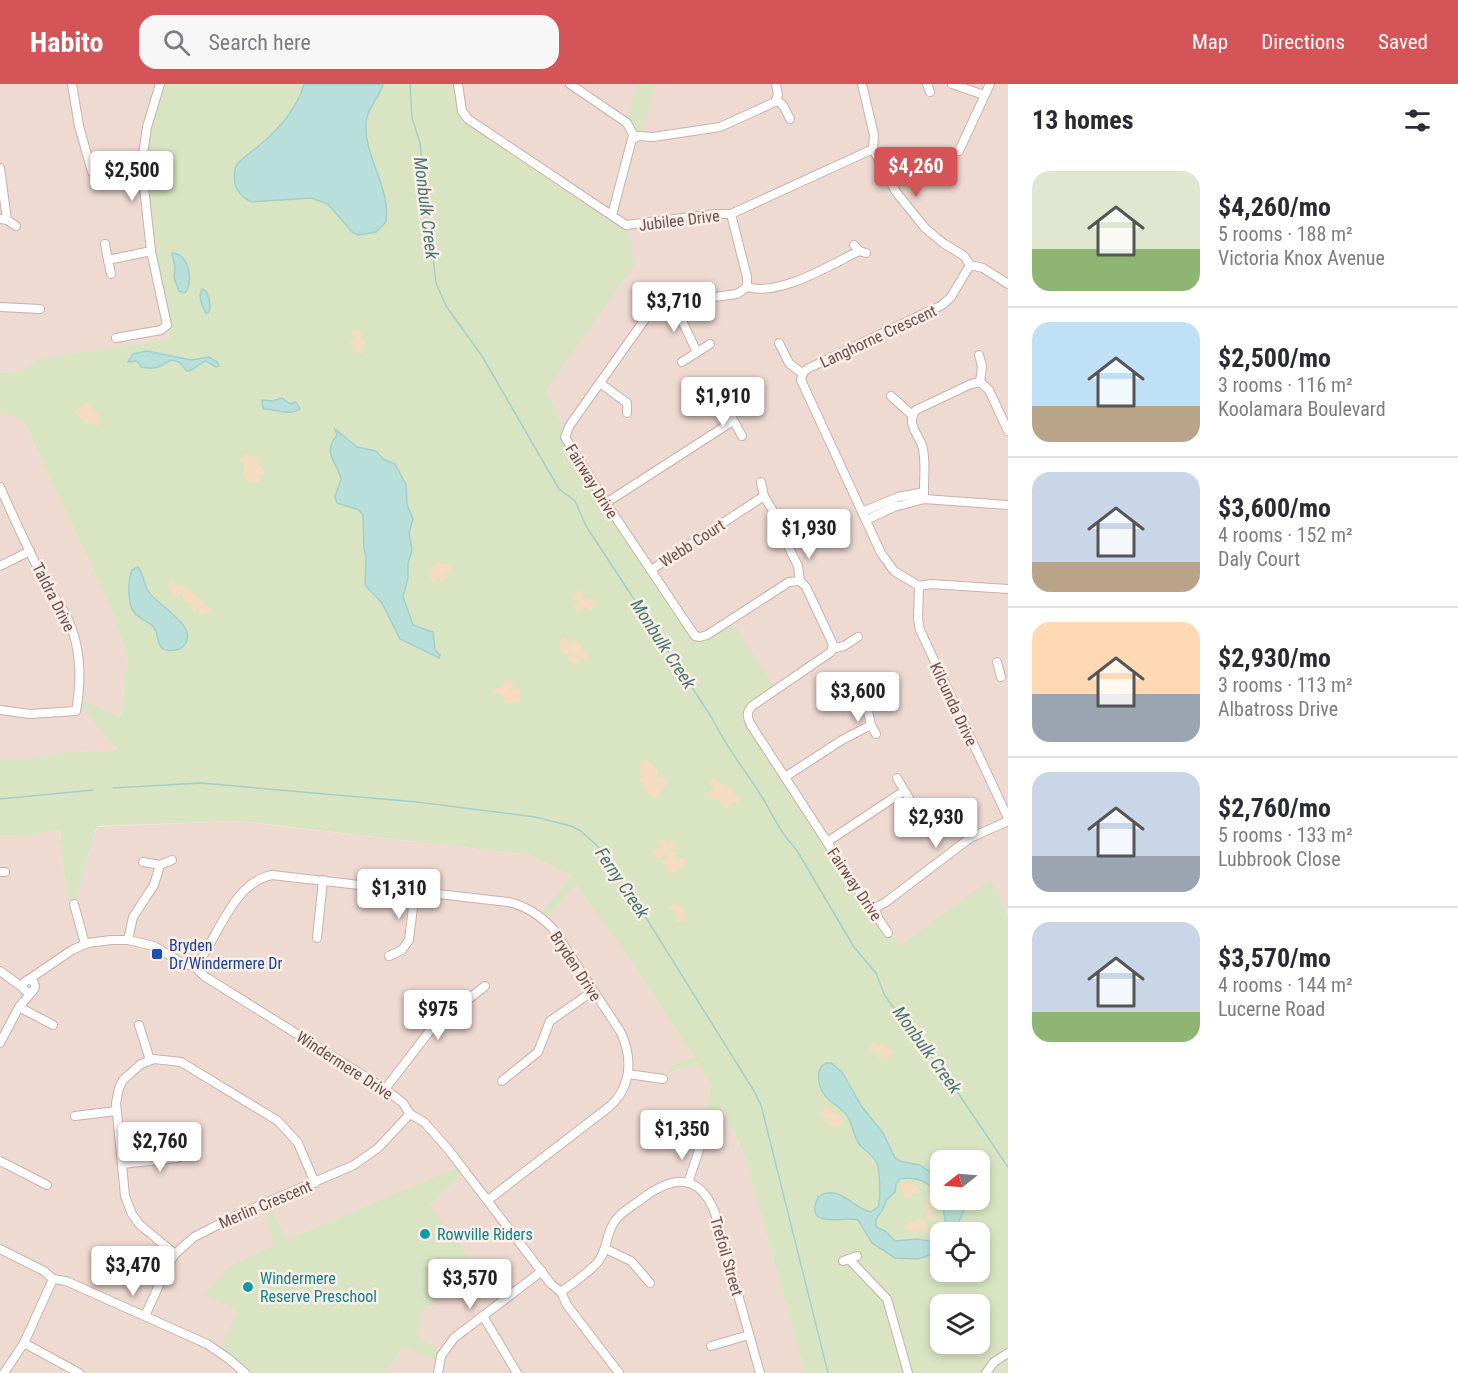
<!DOCTYPE html>
<html lang="en">
<head>
<meta charset="utf-8">
<style>
  body { margin:0; font-family:"Roboto Condensed",sans-serif; background:#f7f7f7; color:#2b2b33; height:100vh; display:flex; flex-direction:column; font-size:22px; white-space:nowrap }
  * { box-sizing:border-box; margin:0 }
  p { font-size:20px; color:#7c7c81 }
  .icon { flex:none; width:33px; height:33px; fill:none; stroke:currentColor; stroke-width:2; stroke-linecap:round; stroke-linejoin:round }
  .map { position:relative; flex:1; overflow:hidden }
  .drawer { display:flex; flex-direction:column; background:#fff; width:450px }
  .drawer>* { flex:none }
  .needle { width:39px; rotate:253deg }
  .tools { position:absolute; left:930px; top:1066px; display:grid; gap:12px }
  .tools a { display:grid; place-items:center; width:60px; height:60px; border-radius:12px; background:#fff; box-shadow:0 3px 9px #0003; font-size:30px }
  .price { position:absolute; translate:-50% -51px; padding:0 14px; border-radius:6px; background:#fff; color:#222; font-size:20px; line-height:39px; filter:drop-shadow(0 2px 3px #0008) }
  .price::after { content:''; position:absolute; left:50%; top:36px; width:18px; height:14px; margin-left:-9px; background:inherit; clip-path:polygon(0 0,100% 0,50% 100%) }
  .price.current { background:#d55458; color:#fff }
  ul { padding:0; list-style:none }
  li { display:flex; align-items:center; gap:18px; height:150px; padding:0 24px }
  li+li { border-top:2px solid #e1e1e2 }
  li span { display:grid; place-items:center; flex:none; width:168px; height:120px; border-radius:18px; color:#555 }
  li>.icon { margin-inline-start:auto }
  span .icon { width:72px; height:72px; fill:#fffc; stroke-width:1 }
  li b { font-size:26px }
  h2 { display:flex; justify-content:space-between; align-items:center; height:72px; padding:0 24px; font-size:26px }
  header { display:flex; align-items:center; gap:36px; box-sizing:border-box; height:84px; padding:0 30px; background:#d55458; color:#fff }
  header strong { font-size:28px }
  nav { display:flex; gap:33px; margin-inline-start:auto; font-size:21px }
  .search { width:420px; height:54px; background:#f7f7f7; display:flex; align-items:center; gap:15px; box-sizing:border-box; padding:0 21px; border-radius:18px; color:#7c7c81; font-size:22px }
  main { display:flex; flex:1; min-height:0 }
  .map>svg:first-child { display:block }
  .residential { fill:#efdad1 }
  .green { fill:#d8e4c2; fill-rule:evenodd }
  .sand { fill:#f5dcc0 }
  .water { fill:#b9dfdb; stroke:#a1d0cc; stroke-width:1.5 }
  .lines { fill:none; stroke-linecap:round; stroke-linejoin:round }
  .stream { stroke:#a1d0cc; stroke-width:1.5 }
  .street-casing { stroke:#c8b0ab; stroke-width:10 }
  .street { stroke:#fff; stroke-width:8 }
  .transit-dot { fill:#1a4fb4; stroke:#fcefe7; stroke-width:2 }
  .culture-dot { fill:#0f9aa8; stroke:#fcefe7; stroke-width:2 }
  .labels { text-anchor:middle; stroke-width:5; stroke-linejoin:round; paint-order:stroke }
  .street-label { font-size:16px; fill:#6d4f4c; stroke:#fcefe7 }
  .transit-label { font-size:16px; fill:#164399; stroke:#fcefe7; text-anchor:start }
  .culture-label { font-size:16px; fill:#0d838f; stroke:#fcefe7; text-anchor:start }
  .water-label { font-size:18px; font-style:italic; fill:#457773; stroke:#fcefe7 }
</style>
</head>
<body>
<header>
<strong>Habito</strong>
<div class="search"><svg class="icon" aria-label="search" viewBox="0 0 24 24"><circle cx="10" cy="10" r="6"/><path d="M15 15l6 6"/></svg>Search here</div>
<nav><a>Map</a><a>Directions</a><a>Saved</a></nav>
</header>
<main>
<div class="map">
<svg width="1008" height="1289" viewBox="0 0 1008 1289">
  <rect width="100%" height="100%" fill="#f9eae2"/>
  <g class="residential">
    <polygon points="0,0 1008,0 1008,831 991,796 899,864 177,254 42,274 22,286 0,289"/>
    <polygon points="0,329 23,336 111,524 128,576 115,667 73,668 18,676 0,676"/>
    <polygon points="237,737 530,771 571,792 539,832 576,799 633,880 694,973 672,981 665,994 673,987 698,979 711,1001 700,1062 708,1055 720,1018 745,1073 805,1289 0,1289 0,751 20,752 60,746 66,811 74,819 97,743"/>
  </g>
  <g class="green">
    <path d="M 160,0 L 458,0 L 462,27 L 628,142 L 634,183 L 632,184 L 546,306 L 565,349 L 565,353 L 698,553 L 731,536 L 772,599 L 776,605 L 747,631 L 899,863 L 991,795 L 1008,832 L 1008,1289 L 805,1289 L 745,1073 L 721,1019 L 708,1055 L 700,1063 L 711,1001 L 698,979 L 673,987 L 663,995 L 672,981 L 694,973 L 633,880 L 576,800 L 544,836 L 539,831 L 571,792 L 530,771 L 257,739 L 237,737 L 97,742 L 74,820 L 66,811 L 60,746 L 20,752 L 0,751 L 0,676 L 18,676 L 71,668 L 115,667 L 116,664 L 77,618 L 78,615 L 120,633 L 128,576 L 111,524 L 23,336 L 0,329 L 0,289 L 22,286 L 42,274 L 170,255 L 137,82 ZM 940,1077 L 980,1077 L 980,1116 L 940,1116 ZM 940,1149 L 980,1149 L 980,1188 L 940,1188 ZM 940,1221 L 980,1221 L 980,1260 L 940,1260 Z"/>
    <polygon points="637,0 655,0 641,52 637,53 626,39"/>
    <polygon points="462,1082 466,1087 429,1120 478,1185 423,1226 416,1252 443,1268 439,1277 403,1263 384,1289 245,1289 219,1267 238,1226 204,1211 231,1181 275,1162 262,1120 267,1119 287,1156"/>
  </g>
  <g class="sand">
    <polygon points="355,246 362,248 361,255 366,258 362,263 365,266 362,270 353,266 355,261 351,260 350,257 354,254 351,249"/>
    <polygon points="86,319 90,319 92,325 98,329 99,340 97,342 90,339 85,340 84,336 88,332 81,336 75,329 76,325 82,323"/>
    <polygon points="245,370 250,373 256,372 259,374 257,382 261,382 264,388 262,392 257,390 260,394 259,398 249,400 242,388 245,386 243,382 245,380 241,379 239,375"/>
    <polygon points="436,476 440,480 450,480 453,484 451,489 443,487 449,493 443,498 440,497 438,489 437,498 433,498 430,494 430,485 434,483"/>
    <polygon points="173,496 178,502 186,500 187,507 194,508 196,515 202,514 204,521 210,524 211,529 205,528 199,532 198,529 200,525 199,523 196,530 193,530 191,519 183,517 181,514 183,507 178,513 172,512 172,506 168,501"/>
    <polygon points="578,506 583,508 584,515 593,515 595,519 594,524 590,526 585,522 582,528 576,528 574,522 579,518 574,516 573,513"/>
    <polygon points="563,554 567,555 570,561 572,555 576,556 578,560 582,562 581,567 588,567 589,573 587,577 581,574 576,581 568,577 567,573 574,568 566,571 562,569 559,560"/>
    <polygon points="509,595 514,601 508,609 517,603 521,606 518,612 522,617 518,621 515,617 507,620 503,617 503,611 493,609 494,605 502,603 505,596"/>
    <polygon points="647,676 659,688 654,695 662,691 666,696 666,701 656,715 652,715 651,710 646,709 646,703 639,698 640,694 647,694 640,692 638,689 642,684 642,677"/>
    <polygon points="713,695 717,695 720,700 726,702 724,710 730,703 733,703 733,711 741,715 740,720 731,717 729,724 724,725 720,717 708,715 707,709 714,706 709,698"/>
    <polygon points="665,755 666,760 673,756 677,762 676,765 668,766 670,768 675,767 677,769 673,776 683,774 686,777 685,782 679,783 676,789 666,788 666,781 661,778 666,775 666,772 658,775 653,769 655,764 662,765 658,757"/>
    <polygon points="674,819 676,822 680,822 682,825 686,826 685,830 680,832 686,833 686,837 676,838 677,831 669,823"/>
    <polygon points="872,959 876,959 879,962 884,959 887,964 893,965 893,969 889,970 889,974 879,975 877,971 882,968 870,968 869,964"/>
    <polygon points="825,1023 830,1023 833,1030 841,1032 843,1038 841,1042 837,1044 828,1042 826,1038 831,1036 831,1034 824,1035 820,1031"/>
    <polygon points="908,1098 917,1102 920,1107 917,1110 912,1109 912,1113 906,1114 904,1112 905,1107 900,1103 901,1100"/>
    <polygon points="931,1113 934,1117 932,1121 935,1124 932,1129 936,1134 932,1137 929,1136 926,1132 928,1125 925,1120 926,1115"/>
    <polygon points="918,1135 923,1136 929,1145 928,1148 924,1148 920,1142 919,1149 915,1149 913,1146 910,1148 907,1147 905,1143 909,1137 915,1139"/>
  </g>
  <g class="water">
    <path d="M 304,0 L 383,0 C 380,13 367,24 366,38 C 363,72 391,103 386,138 L 376,148 L 358,151 L 352,148 L 328,120 L 311,114 L 252,118 C 237,112 231,98 236,82 C 242,73 252,68 261,60 C 280,44 297,25 304,0 Z"/>
    <path d="M 172,169 C 189,169 194,198 185,209 L 179,207 L 174,194 L 175,183 Z"/>
    <path d="M 202,205 L 206,207 C 209,214 212,222 208,229 L 206,229 C 202,222 198,212 202,205 Z"/>
    <path d="M 147,267 L 191,276 L 209,273 L 217,278 L 219,282 L 216,283 L 206,277 C 199,279 194,287 187,287 L 179,278 L 171,276 C 160,283 155,286 141,283 L 137,277 L 128,278 L 133,270 Z"/>
    <path d="M 282,314 L 290,320 L 296,318 L 300,325 C 289,333 276,324 263,325 L 262,316 L 273,317 Z"/>
    <path d="M 335,345 L 357,363 L 376,367 L 383,375 L 395,380 L 406,401 L 407,421 L 413,435 L 409,449 L 412,466 L 408,480 L 408,494 L 403,513 L 413,541 L 433,548 L 435,566 L 440,571 L 439,574 L 400,555 L 382,519 L 365,501 L 366,473 L 364,465 L 363,431 L 359,426 L 337,419 L 335,413 L 341,395 C 336,375 322,370 337,351 Z"/>
    <path d="M 138,483 C 144,489 143,501 149,508 C 157,522 206,545 180,565 C 152,572 162,553 153,542 C 147,537 138,534 134,528 C 127,519 128,495 132,486 Z"/>
    <path d="M 826,979 L 831,979 L 842,988 L 862,1023 L 883,1049 L 895,1074 L 902,1078 L 920,1081 L 930,1088 L 940,1091 L 940,1112 C 931,1099 916,1091 900,1095 L 896,1100 L 895,1108 L 887,1115 L 883,1125 L 876,1135 L 876,1143 L 885,1147 L 895,1157 L 918,1155 L 934,1158 L 940,1156 L 940,1168 L 918,1175 L 895,1174 L 872,1159 L 858,1136 C 846,1131 803,1148 818,1113 C 839,1099 852,1124 871,1128 L 878,1123 C 881,1115 880,1084 876,1077 C 872,1070 864,1066 859,1060 C 853,1051 853,1039 846,1030 C 841,1024 834,1020 828,1015 C 819,1006 813,986 826,979 Z"/>
    <path d="M 942,1116 L 961,1116 C 970,1129 955,1135 956,1149 L 947,1149 Z"/>
  </g>
  <g class="lines">
    <g class="stream">
      <path d="M 410,0 L 412,34 L 420,59 L 436,199 L 446,222 L 482,272 L 559,405 L 575,417 L 586,442 L 712,634 C 725,662 744,684 760,710 C 773,730 779,748 796,765 L 854,863 L 876,889 L 885,912 L 897,928 L 905,943 L 934,976 L 956,1006 L 1008,1083"/>
      <polyline points="113,704 201,699 417,718 535,733 571,742 581,747 605,769 615,784 754,1007 761,1021 828,1289"/>
      <polyline points="0,715 93,706"/>
    </g>
    <defs>
      <g id="street">
        <polyline points="72,0 79,42 92,88 100,90 137,82"/>
        <polyline points="458,0 462,27 468,35 626,141 715,130 731,130 873,65"/>
        <polyline points="570,0 627,39 635,54"/>
        <polyline points="862,0 874,51 873,65 896,108 925,144 943,159 964,172 970,181 983,184 1008,200"/>
        <polyline points="927,0 930,8"/>
        <polyline points="952,0 984,11"/>
        <polyline points="776,16 783,21 790,35"/>
        <polyline points="959,67 990,0"/>
        <polyline points="0,84 7,136"/>
        <path d="M 731,130 L 747,193 L 747,203 L 737,210 L 669,219 L 650,228 L 570,341 L 565,353 L 606,419 L 695,552 L 700,553 L 707,551 L 789,498 L 800,497 L 806,503 L 831,556 L 833,561 L 831,568 L 752,622 C 746,628 747,633 751,641 L 866,818 L 875,824 L 878,834 L 888,849"/>
        <polyline points="612,131 632,55 639,52 653,53 720,43 775,18 778,11 776,0"/>
        <polyline points="0,135 7,136 16,142"/>
        <polyline points="105,160 108,176"/>
        <polyline points="854,161 859,167 866,169"/>
        <polyline points="970,181 951,213 942,221 809,284 803,288 801,296 881,469 894,487 919,502 931,500 1008,505"/>
        <polyline points="111,190 108,176 151,167"/>
        <path d="M 747,203 C 779,213 830,181 859,167"/>
        <polyline points="673,218 697,268"/>
        <polyline points="0,223 40,225"/>
        <polyline points="116,254 161,246 167,241 151,167 143,94 137,82 142,77 147,43 160,0"/>
        <polyline points="779,259 789,279 803,290"/>
        <polyline points="979,271 982,282 980,298"/>
        <polyline points="682,278 710,260"/>
        <polyline points="600,299 627,319 627,329"/>
        <polyline points="891,312 912,331"/>
        <polyline points="726,323 742,352"/>
        <polyline points="761,398 764,412 773,427"/>
        <path d="M 0,403 C 14,434 28,466 44,496 C 50,508 60,519 66,531 C 81,561 82,594 76,627 L 30,630 L 0,626"/>
        <path d="M 924,415 C 923,398 927,378 922,361 C 917,349 906,338 916,326 L 971,300 L 980,298 L 989,306 L 1008,347"/>
        <polyline points="606,419 733,337"/>
        <polyline points="862,428 898,413 924,408"/>
        <polyline points="866,436 894,423 924,415 1008,421"/>
        <polyline points="789,464 798,482 800,497"/>
        <polyline points="0,482 30,467"/>
        <polyline points="651,486 764,412"/>
        <polyline points="919,502 918,535 920,546 1008,734"/>
        <polyline points="832,565 844,562 858,553"/>
        <polyline points="997,578 1001,593"/>
        <polyline points="866,619 871,641 876,650"/>
        <polyline points="785,693 842,656 871,641"/>
        <polyline points="897,694 913,721"/>
        <polyline points="827,758 904,707"/>
        <polyline points="143,778 160,781 172,776"/>
        <polyline points="0,788 5,788"/>
        <polyline points="74,820 85,860"/>
        <polyline points="875,824 886,818 970,754 1008,737"/>
        <polyline points="317,854 323,796"/>
        <polyline points="128,856 133,833 154,801 160,781"/>
        <polyline points="389,872 402,866 409,856 415,807"/>
        <path d="M 195,883 C 218,854 233,798 272,791 L 508,818 C 526,822 540,831 553,845 L 620,947 C 633,973 632,1003 609,1023 L 488,1116"/>
        <polyline points="0,887 22,903"/>
        <circle cx="29" cy="902" r="6"/>
        <polyline points="28,896 72,866 88,859 111,856 128,856 154,862 184,880 195,883 204,892 385,1005 403,1019 410,1030 424,1038 448,1065 551,1200 561,1208 567,1221 619,1289"/>
        <polyline points="19,923 53,941"/>
        <polyline points="139,941 150,976"/>
        <polyline points="0,959 19,923 32,908"/>
        <polyline points="628,990 663,995"/>
        <polyline points="502,997 538,968 550,937 593,907"/>
        <polyline points="385,1005 432,944 485,902"/>
        <polyline points="75,1032 116,1027"/>
        <polyline points="0,1077 47,1101"/>
        <polyline points="122,1080 177,1074 187,1068"/>
        <polyline points="688,1099 700,1063"/>
        <polyline points="0,1165 44,1187 53,1195 66,1197 207,1260 229,1275 245,1289"/>
        <polyline points="606,1165 631,1177 650,1199"/>
        <polyline points="175,1170 139,1140 132,1130 125,1112 116,1019 119,1004 123,996 141,980 154,975 181,978 278,1037 298,1059 315,1099"/>
        <polyline points="849,1175 887,1215 908,1289"/>
        <polyline points="843,1177 857,1172"/>
        <path d="M 561,1208 C 573,1199 587,1190 597,1179 C 608,1167 605,1150 615,1137 C 620,1129 631,1123 639,1117 C 669,1094 698,1085 715,1129 L 760,1289"/>
        <polyline points="145,1232 168,1181 175,1170 194,1153 233,1133 354,1081 378,1064 410,1030"/>
        <polyline points="483,1232 517,1289"/>
        <polyline points="24,1259 79,1289"/>
        <polyline points="711,1262 749,1251"/>
        <polyline points="4,1289 24,1259 53,1195"/>
        <polyline points="438,1289 441,1272 454,1254 542,1187"/>
        <polyline points="986,1289 994,1278 1008,1269"/>
      </g>
    </defs>
    <use href="#street" class="street-casing"/>
    <use href="#street" class="street"/>
  </g>
  <rect class="transit-dot" x="151" y="864" width="12" height="12" rx="3"/>
  <g class="culture-dot">
    <circle cx="425" cy="1150" r="6"/>
    <circle cx="248" cy="1203" r="6"/>
  </g>
  <g class="labels">
    <g class="street-label">
      <text transform="translate(679 136) rotate(-7)" y="6">Jubilee Drive</text>
      <text transform="translate(878 252) rotate(-25)" y="6">Langhorne Crescent</text>
      <text transform="translate(592 397) rotate(58)" y="6">Fairway Drive</text>
      <text transform="translate(692 459) rotate(-33)" y="6">Webb Court</text>
      <text transform="translate(54 513) rotate(63)" y="6">Taldra Drive</text>
      <text transform="translate(954 620) rotate(65)" y="6">Kilcunda Drive</text>
      <text transform="translate(855 800) rotate(56)" y="6">Fairway Drive</text>
      <text transform="translate(576 882) rotate(57)" y="6">Bryden Drive</text>
      <text transform="translate(345 981) rotate(33)" y="6">Windermere Drive</text>
      <text transform="translate(265 1120) rotate(-23)" y="6">Merlin Crescent</text>
      <text transform="translate(727 1172) rotate(74)" y="6">Trefoil Street</text>
    </g>
    <g class="transit-label">
      <text x="169" y="867">Bryden<tspan x="169" dy="18">Dr/Windermere Dr</tspan></text>
    </g>
    <g class="culture-label">
      <text x="437" y="1156">Rowville Riders</text>
      <text x="260" y="1200">Windermere<tspan x="260" dy="18">Reserve Preschool</tspan></text>
    </g>
    <g class="water-label">
      <text transform="translate(426 124) rotate(83)" y="6">Monbulk Creek</text>
      <text transform="translate(663 560) rotate(57)" y="6">Monbulk Creek</text>
      <text transform="translate(622 799) rotate(56)" y="6">Ferny Creek</text>
      <text transform="translate(927 966) rotate(54)" y="6">Monbulk Creek</text>
    </g>
  </g>
</svg>
<div class="tools">
<a><svg class="needle" viewBox="-14 -14 28 28"><path d="M0-13l5 13h-10z" fill="#e53935"/><path d="M0 13l5-13h-10z" fill="#7c7c81"/></svg></a>
<a><svg class="icon" aria-label="locate" viewBox="0 0 24 24"><circle cx="12" cy="12" r="6"/><path d="M12 2v4M12 18v4M2 12h4M18 12h4"/></svg></a>
<a><svg class="icon" aria-label="layers" viewBox="0 0 24 24"><path d="M12 4l9 5-9 5-9-5zM3 14l9 5 9-5"/></svg></a>
</div>
<b class="price current" style="left:916px;top:114px">$4,260</b>
<b class="price" style="left:132px;top:118px">$2,500</b>
<b class="price" style="left:674px;top:249px">$3,710</b>
<b class="price" style="left:723px;top:344px">$1,910</b>
<b class="price" style="left:809px;top:476px">$1,930</b>
<b class="price" style="left:858px;top:639px">$3,600</b>
<b class="price" style="left:936px;top:765px">$2,930</b>
<b class="price" style="left:399px;top:836px">$1,310</b>
<b class="price" style="left:438px;top:957px">$975</b>
<b class="price" style="left:682px;top:1077px">$1,350</b>
<b class="price" style="left:160px;top:1089px">$2,760</b>
<b class="price" style="left:133px;top:1213px">$3,470</b>
<b class="price" style="left:470px;top:1226px">$3,570</b>
</div>
<section class="drawer">
<h2>13 homes<svg class="icon" aria-label="filters" viewBox="0 0 24 24"><path d="M4 7h16M4 17h16"/><circle cx="9" cy="7" r="2"/><circle cx="15" cy="17" r="2"/></svg></h2>
<ul>
<li><span style="background:linear-gradient(#dfe7d0 65%,#8fb573 0)"><svg class="icon" aria-label="home" viewBox="0 0 24 24"><path d="M3 11l9-7 9 7M6 9v11h12V9"/></svg></span><div><b>$4,260/mo</b><p>5 rooms · 188 m²</p><p>Victoria Knox Avenue</p></div></li>
<li><span style="background:linear-gradient(#bfe0f5 70%,#b9a48a 0)"><svg class="icon" aria-label="home" viewBox="0 0 24 24"><path d="M3 11l9-7 9 7M6 9v11h12V9"/></svg></span><div><b>$2,500/mo</b><p>3 rooms · 116 m²</p><p>Koolamara Boulevard</p></div></li>
<li><span style="background:linear-gradient(#c9d6e8 75%,#b9a48a 0)"><svg class="icon" aria-label="home" viewBox="0 0 24 24"><path d="M3 11l9-7 9 7M6 9v11h12V9"/></svg></span><div><b>$3,600/mo</b><p>4 rooms · 152 m²</p><p>Daly Court</p></div></li>
<li><span style="background:linear-gradient(#ffd9b3 60%,#9aa5b1 0)"><svg class="icon" aria-label="home" viewBox="0 0 24 24"><path d="M3 11l9-7 9 7M6 9v11h12V9"/></svg></span><div><b>$2,930/mo</b><p>3 rooms · 113 m²</p><p>Albatross Drive</p></div></li>
<li><span style="background:linear-gradient(#c9d6e8 70%,#9aa5b1 0)"><svg class="icon" aria-label="home" viewBox="0 0 24 24"><path d="M3 11l9-7 9 7M6 9v11h12V9"/></svg></span><div><b>$2,760/mo</b><p>5 rooms · 133 m²</p><p>Lubbrook Close</p></div></li>
<li><span style="background:linear-gradient(#c9d6e8 75%,#8fb573 0)"><svg class="icon" aria-label="home" viewBox="0 0 24 24"><path d="M3 11l9-7 9 7M6 9v11h12V9"/></svg></span><div><b>$3,570/mo</b><p>4 rooms · 144 m²</p><p>Lucerne Road</p></div></li>
</ul>
</section>
</main>
</body>
</html>
